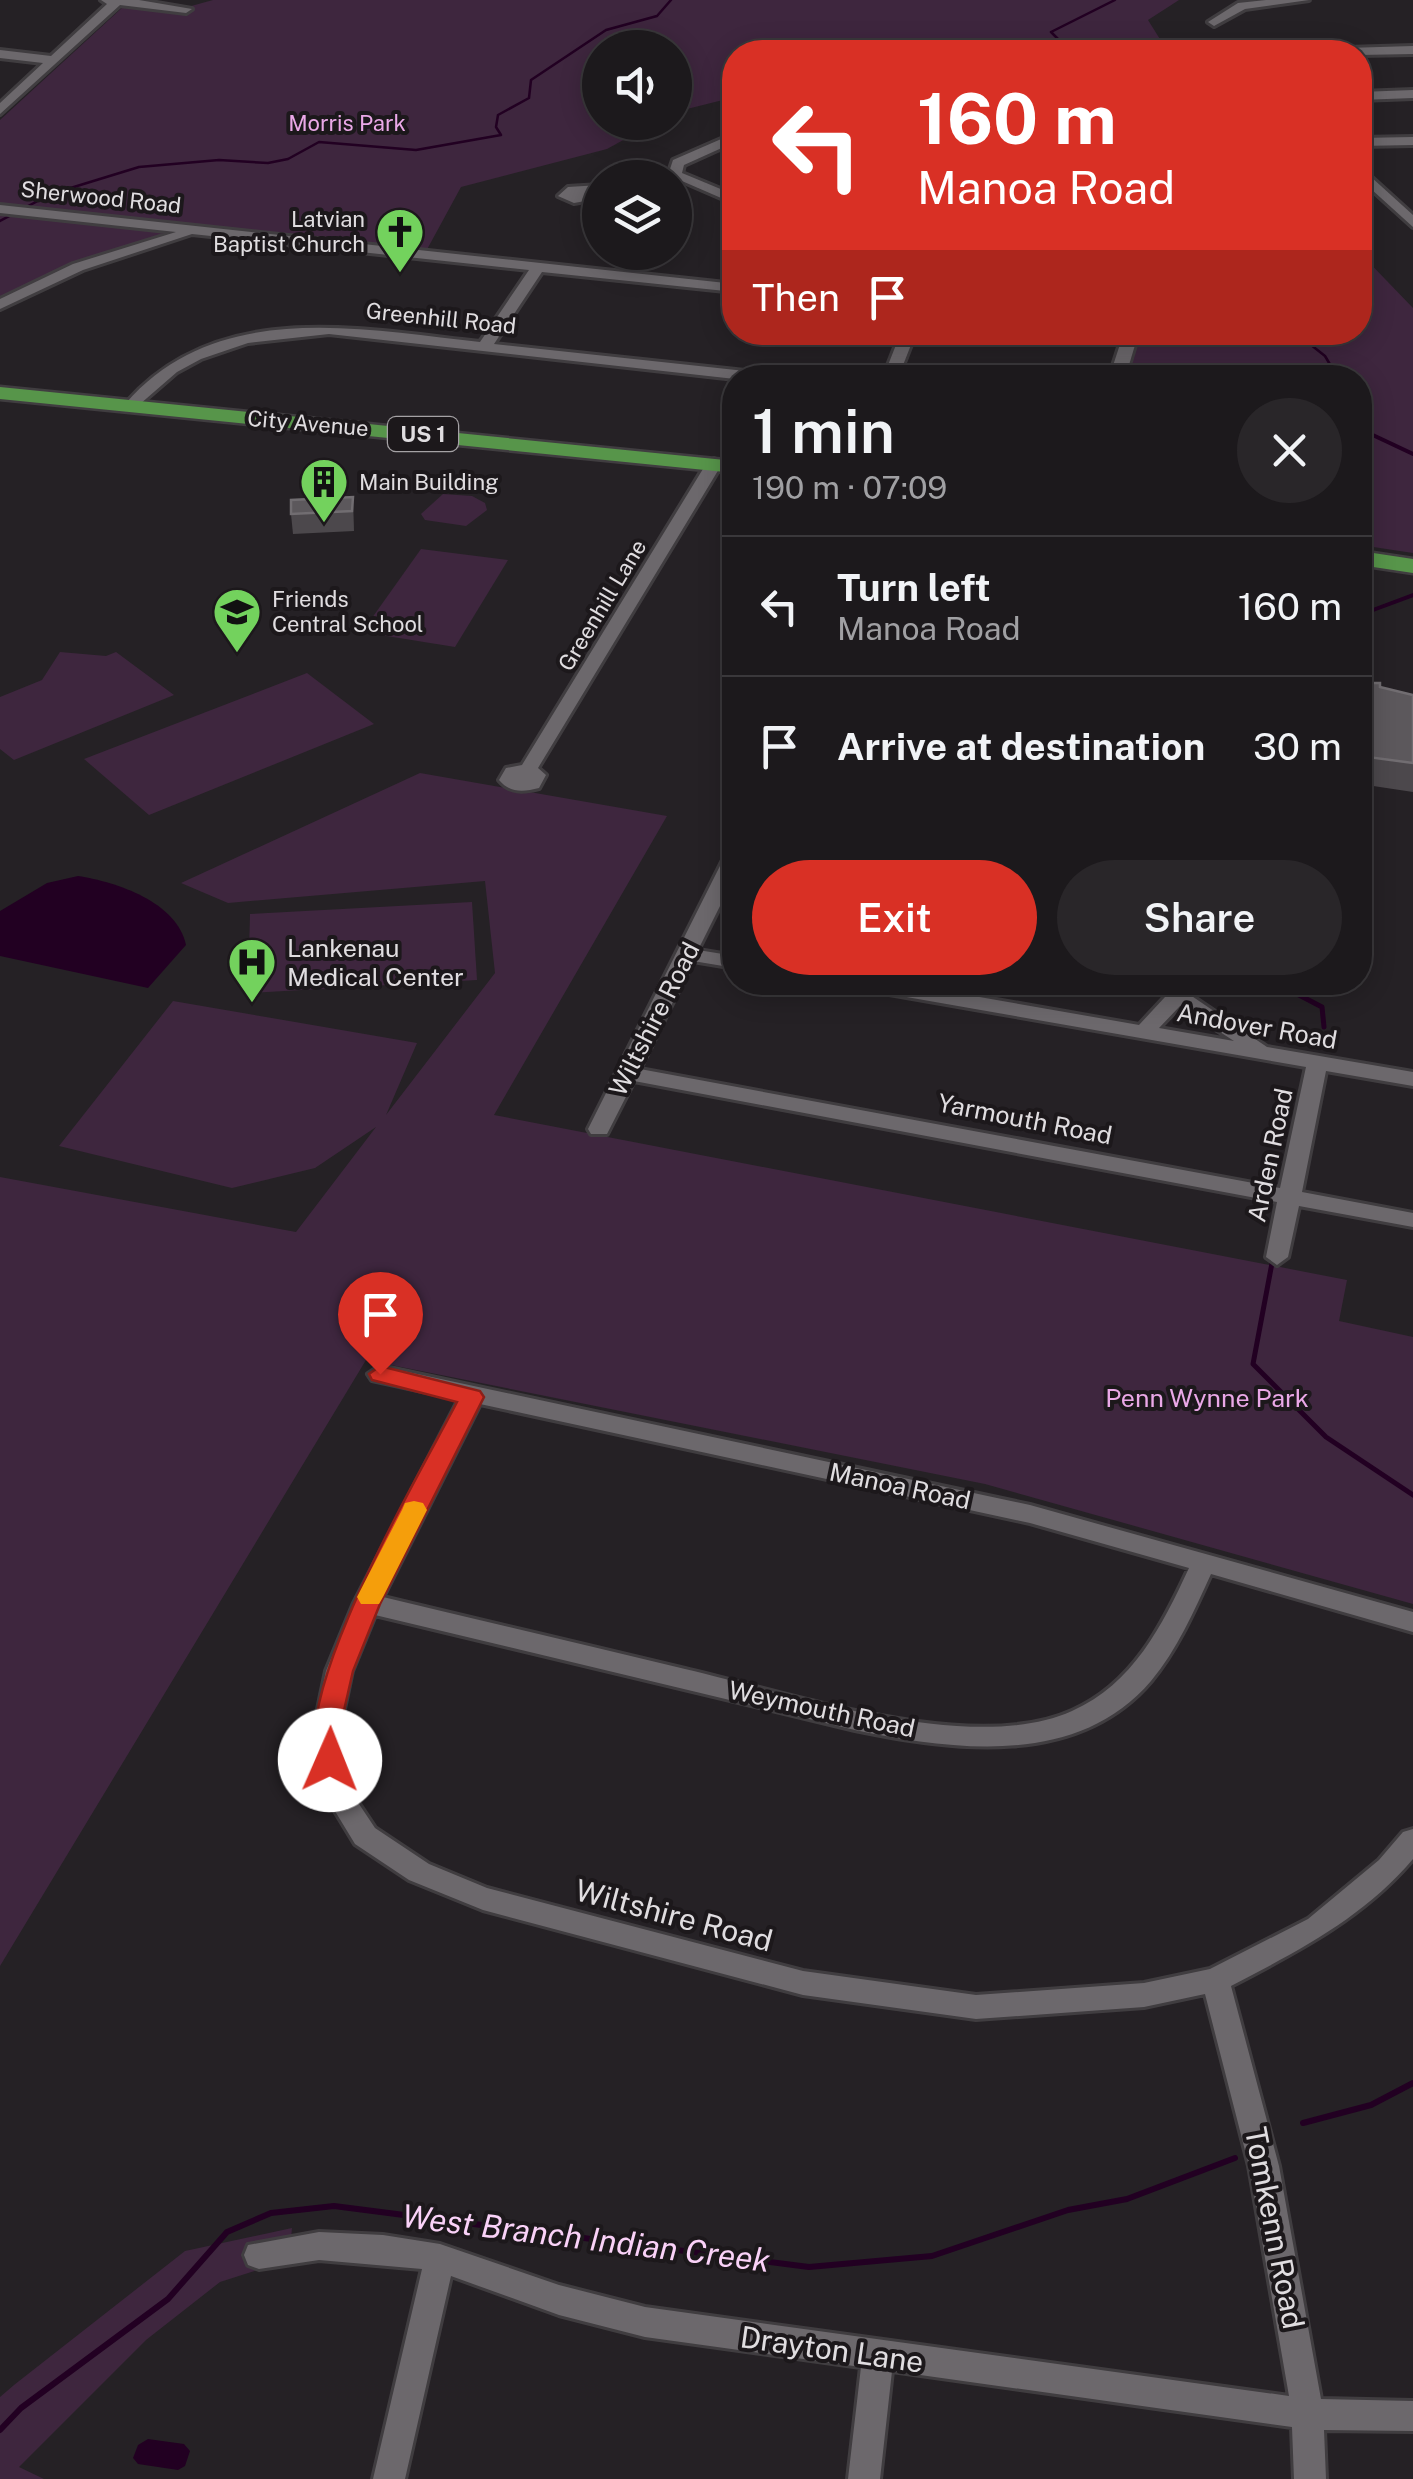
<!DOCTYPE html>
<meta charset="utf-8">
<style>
body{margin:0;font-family:"Public Sans",sans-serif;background:#292629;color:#f1f3f6;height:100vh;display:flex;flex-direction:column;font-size:38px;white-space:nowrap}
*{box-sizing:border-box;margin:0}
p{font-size:32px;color:#a0a0a3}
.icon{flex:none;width:55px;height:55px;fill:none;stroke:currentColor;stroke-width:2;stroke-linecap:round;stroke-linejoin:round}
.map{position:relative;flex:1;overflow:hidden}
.sheet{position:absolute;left:722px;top:365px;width:650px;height:630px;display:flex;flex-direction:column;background:#1c191c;border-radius:40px;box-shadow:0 5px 25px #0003,0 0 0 2px #3a383b}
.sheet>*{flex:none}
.banner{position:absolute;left:722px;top:40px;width:650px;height:305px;border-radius:40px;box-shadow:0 5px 25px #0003,0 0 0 2px #3a383b;background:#d93025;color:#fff;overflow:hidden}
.fabs{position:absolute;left:582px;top:30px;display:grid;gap:20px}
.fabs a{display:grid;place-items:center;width:110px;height:110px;border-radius:50%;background:#1c191c;box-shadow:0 5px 25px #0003,0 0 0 2px #3a383b;font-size:50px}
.pin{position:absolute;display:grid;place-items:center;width:85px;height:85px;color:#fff;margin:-102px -42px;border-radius:50% 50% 50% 0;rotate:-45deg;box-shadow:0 0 10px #0007}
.pin .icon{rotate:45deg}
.me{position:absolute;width:110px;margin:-55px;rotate:1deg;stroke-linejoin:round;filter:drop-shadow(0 0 8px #0008)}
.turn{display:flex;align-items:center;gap:35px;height:210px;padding:0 30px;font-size:45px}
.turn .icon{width:130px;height:130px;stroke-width:2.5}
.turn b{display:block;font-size:70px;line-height:85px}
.then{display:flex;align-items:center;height:95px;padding:0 30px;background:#0003;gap:20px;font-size:38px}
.round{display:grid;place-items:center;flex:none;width:105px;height:105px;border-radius:52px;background:#292629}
.summary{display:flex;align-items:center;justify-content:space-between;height:170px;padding:0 30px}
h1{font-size:60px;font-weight:600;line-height:75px}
.cta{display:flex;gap:20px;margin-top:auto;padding:20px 30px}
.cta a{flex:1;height:115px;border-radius:60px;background:#d93025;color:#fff;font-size:40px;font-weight:600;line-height:115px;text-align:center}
.cta a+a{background:#292629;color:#f1f3f6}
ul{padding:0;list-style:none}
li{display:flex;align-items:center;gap:30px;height:140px;padding:0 30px;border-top:2px solid #3a383b}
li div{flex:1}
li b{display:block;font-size:38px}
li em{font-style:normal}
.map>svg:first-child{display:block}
.green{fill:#3e263e}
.water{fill:#202}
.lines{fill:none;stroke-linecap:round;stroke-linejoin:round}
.stream-far3{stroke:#202;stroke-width:2.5}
.stream-far2{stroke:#202;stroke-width:4}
.stream-far1{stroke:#202;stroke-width:5}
.stream{stroke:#202;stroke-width:6}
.minor-casing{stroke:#403d40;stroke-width:6}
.trunk-casing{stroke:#403d40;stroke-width:5}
.minor{fill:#6c686c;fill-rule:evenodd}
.trunk{fill:#57954a;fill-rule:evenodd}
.wall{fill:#4c484c}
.building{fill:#5c585c;stroke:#716d71;stroke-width:2.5}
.route{fill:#d93025;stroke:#8d1f18;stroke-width:2.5}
.slow{fill:#f59e0b}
.labels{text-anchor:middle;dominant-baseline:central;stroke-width:8;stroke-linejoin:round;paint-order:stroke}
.far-park-label{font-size:22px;fill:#eaa8e7;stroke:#1c181b}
.far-street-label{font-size:22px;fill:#e0dde0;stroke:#1c181b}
.far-poi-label{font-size:22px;fill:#e0dde0;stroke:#1c181b;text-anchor:start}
.shield{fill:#1c181b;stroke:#a5a2a5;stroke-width:2.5}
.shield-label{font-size:22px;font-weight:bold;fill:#e0dde0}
.poi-label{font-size:25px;fill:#e0dde0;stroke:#1c181b;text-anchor:start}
.street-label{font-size:25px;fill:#e0dde0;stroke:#1c181b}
.park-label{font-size:25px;fill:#eaa8e7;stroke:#1c181b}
.near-street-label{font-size:30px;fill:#e0dde0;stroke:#1c181b}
.near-water-label{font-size:32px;font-style:italic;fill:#fad2f8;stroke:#1c181b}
</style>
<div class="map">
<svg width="1413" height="2479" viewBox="0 0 1413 2479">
<rect width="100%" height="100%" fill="#252125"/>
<g class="green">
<path d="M213 0H1179L1148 20 1168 52H735V97L675 112V48H600V122L654 123 607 149 461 187 424 255 199 229 127 250 0 303V120L124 6 173 11Z"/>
<path d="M1360 253 1413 308V553L1360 545V378H1127L1139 333 1360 332Z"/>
<path d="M443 494 472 496 485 503 487 510 466 526 425 520 421 514Z"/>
<path d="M421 549 508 560 455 647 362 632Z"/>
<path d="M60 652 106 656 116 652 174 695 14 760 0 749V697L42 680Z"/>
<path d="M307 673 374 724 149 815 84 759Z"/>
<path d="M420 773 667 816 494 1115 1347 1280 1339 1321 1413 1337V1604L985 1484 366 1360 0 1966V1177L296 1232 376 1127 315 1168 232 1188 59 1146 173 1001 417 1043 386 1115 495 973 485 881 228 903 181 883Z"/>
<path d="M472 902 477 980 248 993 250 914Z"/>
<path d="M292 2228 289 2260 220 2282 146 2340 19 2467 44 2479H0V2397L14 2385 185 2251Z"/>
</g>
<g class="water">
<path d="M78 876C117 882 177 902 186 945L148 988 0 956V911L47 883Z"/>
<path d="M148 2439 184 2444 190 2451 185 2466 178 2470 138 2464 133 2458 138 2445Z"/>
</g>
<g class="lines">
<g class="stream-far3">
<path d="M1091 52 1081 45 1065 46 1051 32 1115 0"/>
<path d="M0 221 51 194 139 167 219 160 268 163 288 159 319 142 416 150 501 135 496 127 498 115 529 98 531 80 606 30 657 16 671 0"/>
<path d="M1301 332V337L1325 356 1338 378"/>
</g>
<g class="stream-far2">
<path d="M1360 429 1413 454"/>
<path d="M1360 632 1373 610 1413 595"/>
</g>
<g class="stream-far1">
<path d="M1274 982 1322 1007 1324 1027"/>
<path d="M1272 1263 1253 1364 1326 1437 1413 1495"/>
</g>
<g class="stream">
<path d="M1303 2123 1371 2105 1413 2083"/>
<path d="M0 2430 21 2408 168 2299 227 2232 271 2213 334 2206 809 2267 932 2256 1068 2210 1127 2199 1235 2158"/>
</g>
<g class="minor-casing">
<g id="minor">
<path d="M101 0H139L192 9 186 13 120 5 0 114V103L43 63 0 58V50L51 56 107 4Z"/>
<path d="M1266 0H1309L1245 9 1214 26 1208 22 1238 3Z"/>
<path d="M1413 46V54L1360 55V52H1341L1347 48Z"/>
<path d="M1413 90V98L1360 100V92Z"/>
<path d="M735 133V142L684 165 682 173 735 195V204L675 178H654L669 172 673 160Z"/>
<path d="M1413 137V145L1360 146V138Z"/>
<path d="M1360 167 1413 215V227L1360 179Z"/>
<path d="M600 185V193H593L591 200 574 203 558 196 568 187Z"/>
<path d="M0 205 735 284V292L542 272 494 344 765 373 772 378 735 379 329 334 248 343 201 359 177 372 132 411 124 406 126 403C217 299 359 329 480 342L529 270 192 234 83 270 0 309V299L73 264 176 232 0 213Z"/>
<path d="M901 332H916L898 378H883Z"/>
<path d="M1124 332H1139L1125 378H1109Z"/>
<path d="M714 459 722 464 538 768 546 775 539 788C523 792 510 793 499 780L506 768 522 765 706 464Z"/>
<path d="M735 850V876L698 950 735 956V968L693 961 640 1069 1280 1188 1306 1067 855 988 845 982H894L1139 1025 1165 997 1146 982H1171L1267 1047 1413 1072V1086L1326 1071 1302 1192 1413 1213V1227L1299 1206 1288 1257 1277 1265 1266 1257 1277 1202 634 1081 607 1134H591L588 1129 725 856ZM1180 1006 1234 1041 1159 1028Z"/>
<path d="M380 1366 1030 1505 1413 1612V1632L1211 1574C1194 1611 1177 1650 1151 1681 1077 1768 953 1750 855 1730L375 1615 352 1671 340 1728 351 1792 375 1828 429 1864 487 1888 803 1971 976 1995 1144 1983 1210 1969 1308 1919 1379 1860 1403 1832 1413 1829V1859C1363 1918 1298 1951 1231 1986L1279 2166 1321 2399 1413 2401V2431L1324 2430 1326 2479H1294L1292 2427 892 2371 880 2479H848L861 2367 645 2337 559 2315 451 2276 405 2479H373L422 2269 319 2260 259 2269 248 2265 244 2255 248 2245 319 2232 383 2235 440 2244 559 2285 645 2307 1289 2396 1249 2166 1205 1994 1144 2007 976 2019 803 1995 483 1910 409 1880 355 1844 324 1793 314 1728 326 1671 354 1603 459 1399 372 1380 368 1374ZM480 1404 1030 1523 1189 1568C1162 1626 1133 1684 1072 1711 973 1756 788 1693 685 1669 584 1645 484 1621 383 1597Z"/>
</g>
</g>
<g class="trunk-casing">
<g id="trunk">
<path d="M0 387 735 461V473L0 399Z"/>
<path d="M1360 551 1413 559V573L1360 565Z"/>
</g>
</g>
<use href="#minor" class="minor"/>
<use href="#trunk" class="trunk"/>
</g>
<g class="wall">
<path d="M353 497 354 531 293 534 291 514Z"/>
<path d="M1360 683 1413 695V792L1360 784Z"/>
</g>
<g class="building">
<path d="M353 497 352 511 291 514V500Z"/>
<path d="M1360 683H1380V687L1413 695V763L1360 756Z"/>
</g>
<path class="route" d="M380 1366 480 1391 484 1397 380 1604 353 1671 340 1728 343 1760 339 1768 330 1771 320 1768C285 1701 422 1470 457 1402L372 1380 369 1374Z"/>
<path class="slow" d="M414 1501 423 1503 427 1510 383 1597 379 1604H361L357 1597 402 1510 405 1503Z"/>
<defs>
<g id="church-pin" transform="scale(2.5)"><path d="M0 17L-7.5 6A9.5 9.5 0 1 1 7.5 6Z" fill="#73d25d" stroke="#1c181b"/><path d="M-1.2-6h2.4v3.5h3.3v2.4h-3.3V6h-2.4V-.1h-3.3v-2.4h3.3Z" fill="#111"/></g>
<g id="building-pin" transform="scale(2.5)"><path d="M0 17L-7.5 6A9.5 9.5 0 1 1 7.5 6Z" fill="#73d25d" stroke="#1c181b"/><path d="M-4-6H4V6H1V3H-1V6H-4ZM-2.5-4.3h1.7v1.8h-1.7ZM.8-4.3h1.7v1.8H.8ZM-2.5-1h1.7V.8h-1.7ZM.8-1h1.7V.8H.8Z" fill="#111"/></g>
<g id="school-pin" transform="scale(2.5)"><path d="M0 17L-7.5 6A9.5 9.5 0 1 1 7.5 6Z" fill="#73d25d" stroke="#1c181b"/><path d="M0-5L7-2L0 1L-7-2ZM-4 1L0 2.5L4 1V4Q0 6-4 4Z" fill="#111"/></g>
<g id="hospital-pin" transform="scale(2.5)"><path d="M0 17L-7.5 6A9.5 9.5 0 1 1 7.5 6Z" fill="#73d25d" stroke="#1c181b"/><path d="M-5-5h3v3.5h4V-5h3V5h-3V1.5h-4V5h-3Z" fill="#111"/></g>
</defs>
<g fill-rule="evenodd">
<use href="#church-pin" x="400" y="232"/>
<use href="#building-pin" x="324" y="482"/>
<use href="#school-pin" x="237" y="612"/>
<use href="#hospital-pin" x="252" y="962"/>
</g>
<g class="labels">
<g class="far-park-label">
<text x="347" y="123">Morris Park</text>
</g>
<g class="far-street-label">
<text transform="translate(101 197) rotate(6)">Sherwood Road</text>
<text transform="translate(441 318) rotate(6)">Greenhill Road</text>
<text transform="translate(308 423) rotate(5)">City Avenue</text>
<text transform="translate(602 605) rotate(-59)">Greenhill Lane</text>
</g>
<g class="far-poi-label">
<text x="365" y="219" text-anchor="end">Latvian<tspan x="365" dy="25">Baptist Church</tspan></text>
<text x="359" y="482">Main Building</text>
<text x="272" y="599">Friends<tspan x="272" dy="25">Central School</tspan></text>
</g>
<rect class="shield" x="388" y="417" width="70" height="34" rx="8"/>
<g class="shield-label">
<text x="423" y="434">US 1</text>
</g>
<g class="poi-label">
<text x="287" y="948">Lankenau<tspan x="287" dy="29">Medical Center</tspan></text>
</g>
<g class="street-label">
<text transform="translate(654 1019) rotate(-63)">Wiltshire Road</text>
<text transform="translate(1257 1026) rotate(10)">Andover Road</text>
<text transform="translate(1025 1119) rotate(11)">Yarmouth Road</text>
<text transform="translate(1270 1155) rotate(-78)">Arden Road</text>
<text transform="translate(900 1486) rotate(12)">Manoa Road</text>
<text transform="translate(822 1709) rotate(12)">Weymouth Road</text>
</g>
<g class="park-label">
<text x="1207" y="1398">Penn Wynne Park</text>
</g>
<g class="near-street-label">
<text transform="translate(674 1915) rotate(15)">Wiltshire Road</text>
<text transform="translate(1275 2228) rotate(79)">Tomkenn Road</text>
<text transform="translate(832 2349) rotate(8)">Drayton Lane</text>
</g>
<g class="near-water-label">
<text transform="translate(586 2238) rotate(7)">West Branch Indian Creek</text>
</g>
</g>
</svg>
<div class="fabs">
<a><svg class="icon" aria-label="sound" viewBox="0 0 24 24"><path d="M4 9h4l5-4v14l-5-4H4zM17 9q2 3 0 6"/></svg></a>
<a><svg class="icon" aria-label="layers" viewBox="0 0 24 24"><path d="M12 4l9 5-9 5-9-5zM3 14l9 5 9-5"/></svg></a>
</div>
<div class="pin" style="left:380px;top:1374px;background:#d93025"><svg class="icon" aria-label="arrive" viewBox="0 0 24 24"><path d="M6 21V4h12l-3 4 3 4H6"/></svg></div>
<svg class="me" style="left:330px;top:1760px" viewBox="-20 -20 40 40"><circle r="19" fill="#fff"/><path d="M0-13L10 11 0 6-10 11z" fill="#d93025"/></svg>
<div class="banner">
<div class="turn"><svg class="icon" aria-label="left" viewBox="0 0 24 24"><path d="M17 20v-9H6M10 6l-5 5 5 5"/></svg><div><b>160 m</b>Manoa Road</div></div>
<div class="then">Then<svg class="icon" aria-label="arrive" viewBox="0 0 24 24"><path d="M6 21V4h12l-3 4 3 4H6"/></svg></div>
</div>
<section class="sheet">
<div class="summary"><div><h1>1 min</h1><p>190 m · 07:09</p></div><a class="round"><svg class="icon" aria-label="close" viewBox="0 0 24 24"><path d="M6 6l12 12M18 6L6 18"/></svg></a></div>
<ul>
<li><svg class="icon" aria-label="left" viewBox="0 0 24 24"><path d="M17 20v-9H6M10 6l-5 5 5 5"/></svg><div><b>Turn left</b><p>Manoa Road</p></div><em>160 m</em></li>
<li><svg class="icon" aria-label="arrive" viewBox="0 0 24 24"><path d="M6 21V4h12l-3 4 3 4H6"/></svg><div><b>Arrive at destination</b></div><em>30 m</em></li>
</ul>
<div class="cta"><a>Exit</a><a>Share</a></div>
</section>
</div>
